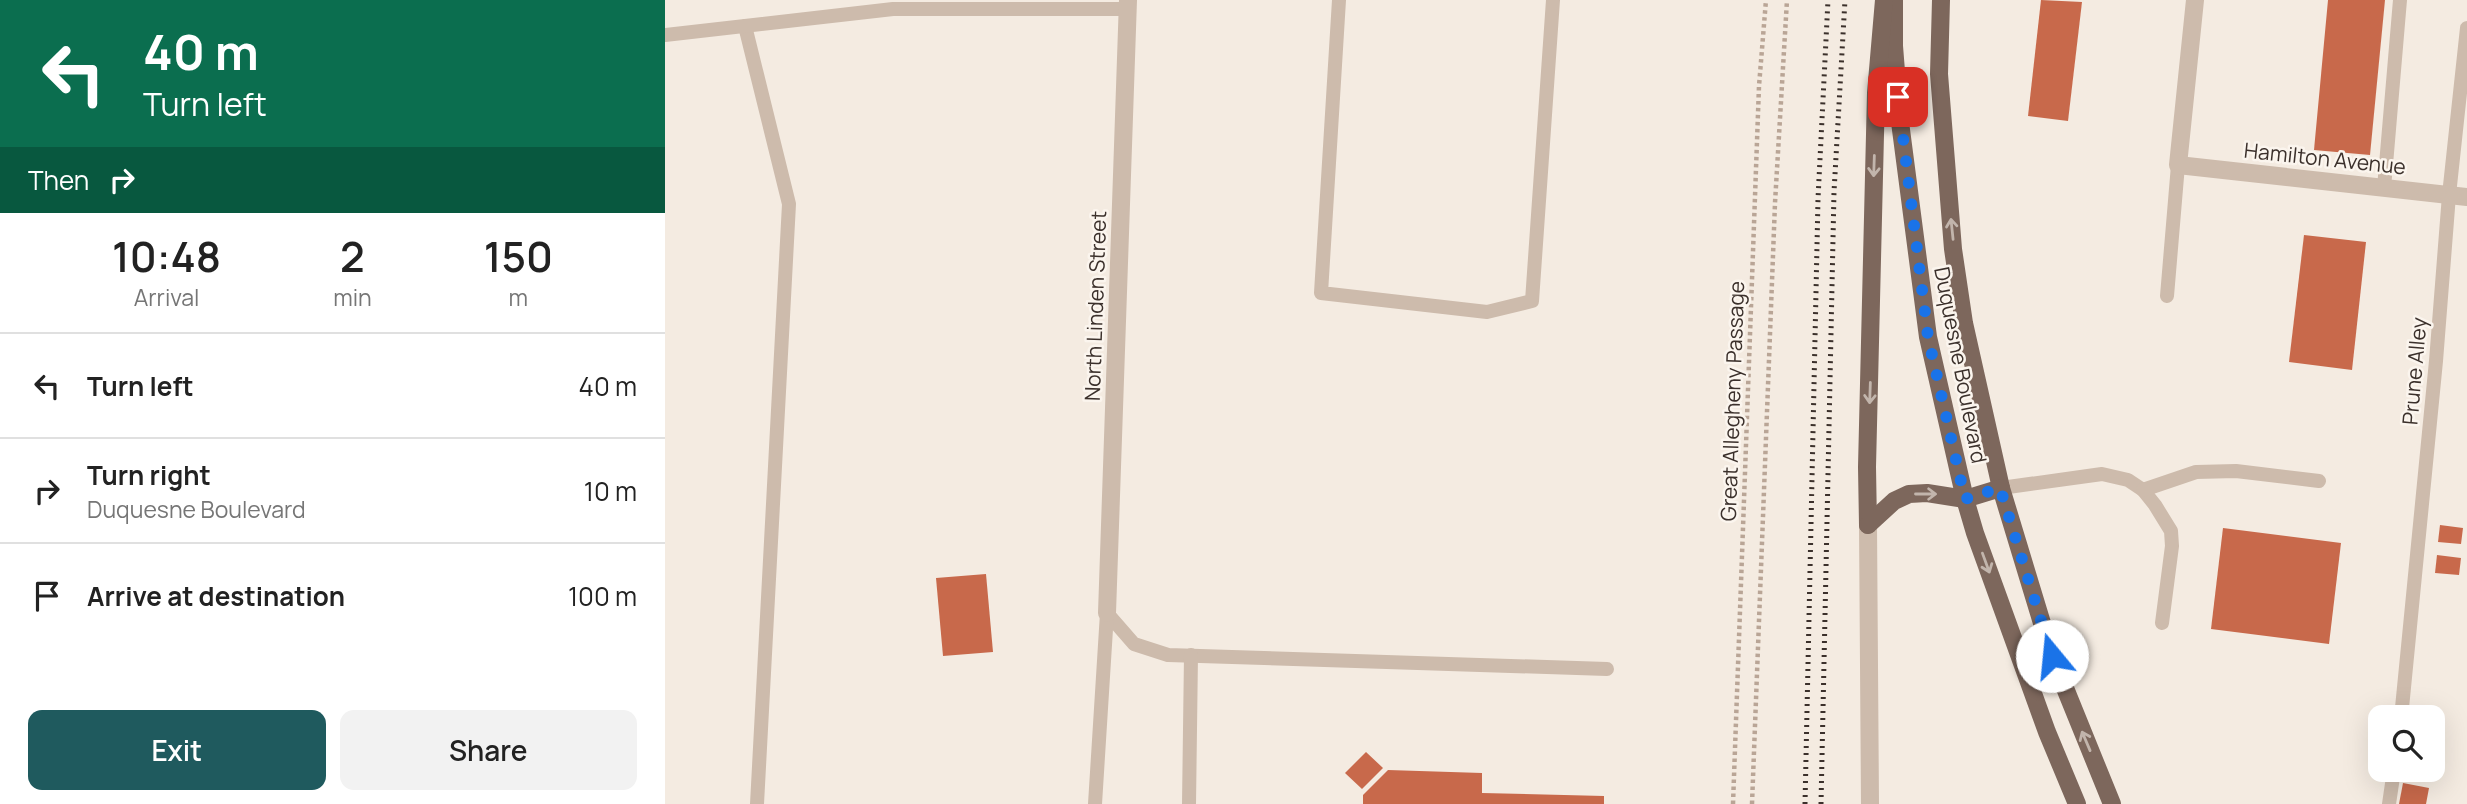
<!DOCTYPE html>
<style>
body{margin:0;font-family:Manrope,sans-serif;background:#f2f2f2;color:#222;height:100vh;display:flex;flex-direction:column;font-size:26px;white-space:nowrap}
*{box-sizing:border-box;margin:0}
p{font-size:23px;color:#767676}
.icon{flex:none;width:38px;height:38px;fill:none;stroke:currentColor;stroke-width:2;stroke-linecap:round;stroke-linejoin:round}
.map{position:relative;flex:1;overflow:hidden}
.drawer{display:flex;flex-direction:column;background:#fff;width:665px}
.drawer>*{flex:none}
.banner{background:#0b6e4f;color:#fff;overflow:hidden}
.controls{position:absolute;left:1703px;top:705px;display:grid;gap:14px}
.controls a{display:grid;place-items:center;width:77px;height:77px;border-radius:14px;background:#fff;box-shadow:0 7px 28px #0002;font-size:35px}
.pin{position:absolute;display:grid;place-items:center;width:60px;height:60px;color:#fff;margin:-30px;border-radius:14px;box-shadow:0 4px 10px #0006}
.me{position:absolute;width:77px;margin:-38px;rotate:343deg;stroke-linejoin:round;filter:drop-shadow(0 0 5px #0008)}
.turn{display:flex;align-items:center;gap:24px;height:147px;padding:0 28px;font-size:32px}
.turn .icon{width:91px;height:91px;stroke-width:2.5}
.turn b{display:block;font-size:49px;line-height:60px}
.then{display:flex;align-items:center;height:66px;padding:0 28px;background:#0003;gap:14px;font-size:26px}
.eta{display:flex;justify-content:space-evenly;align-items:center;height:119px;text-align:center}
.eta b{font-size:42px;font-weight:600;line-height:49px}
.primary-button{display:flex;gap:14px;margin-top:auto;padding:14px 28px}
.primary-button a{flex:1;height:80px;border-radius:14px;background:#1f5a5e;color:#fff;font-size:28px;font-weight:600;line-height:80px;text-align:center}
.primary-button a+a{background:#f2f2f2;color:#222}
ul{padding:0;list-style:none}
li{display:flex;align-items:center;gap:21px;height:105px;padding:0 28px;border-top:2px solid #e0e0e0}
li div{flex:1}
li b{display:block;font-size:26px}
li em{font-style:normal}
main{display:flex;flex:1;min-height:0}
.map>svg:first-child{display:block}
.building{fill:#c8694b}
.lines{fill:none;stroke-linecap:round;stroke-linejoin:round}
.path{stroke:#b9a596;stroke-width:4.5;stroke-dasharray:3.5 3.5;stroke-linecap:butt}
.service{stroke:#cdbbac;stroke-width:14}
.minor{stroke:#cdbbac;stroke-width:18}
.primary{stroke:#7d675c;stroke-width:18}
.rail{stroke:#3b302b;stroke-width:5;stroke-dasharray:2 5;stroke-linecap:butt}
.oneway{stroke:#c2b5ac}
.route{stroke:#1a73e8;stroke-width:12;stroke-dasharray:0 21.6}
.labels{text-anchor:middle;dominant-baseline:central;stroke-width:5;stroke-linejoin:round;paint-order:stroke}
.street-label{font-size:21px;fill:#3b302b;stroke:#fbf5ee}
</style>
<main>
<section class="drawer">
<div class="banner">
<div class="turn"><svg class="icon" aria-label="left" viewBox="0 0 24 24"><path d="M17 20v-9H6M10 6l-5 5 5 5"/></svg><div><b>40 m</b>Turn left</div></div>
<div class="then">Then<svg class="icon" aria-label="right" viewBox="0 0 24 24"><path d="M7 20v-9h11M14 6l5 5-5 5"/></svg></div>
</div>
<div class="eta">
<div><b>10:48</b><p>Arrival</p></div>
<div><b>2</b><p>min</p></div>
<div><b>150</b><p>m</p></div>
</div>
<ul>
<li><svg class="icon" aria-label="left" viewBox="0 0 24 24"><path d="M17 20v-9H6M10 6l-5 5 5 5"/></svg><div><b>Turn left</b></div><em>40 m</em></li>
<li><svg class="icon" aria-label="right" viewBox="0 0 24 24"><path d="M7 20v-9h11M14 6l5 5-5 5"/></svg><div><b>Turn right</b><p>Duquesne Boulevard</p></div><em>10 m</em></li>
<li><svg class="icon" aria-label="arrive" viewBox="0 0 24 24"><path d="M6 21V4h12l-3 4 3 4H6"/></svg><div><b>Arrive at destination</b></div><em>100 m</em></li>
</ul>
<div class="primary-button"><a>Exit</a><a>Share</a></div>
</section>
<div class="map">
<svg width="1802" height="804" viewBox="0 0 1802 804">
<rect width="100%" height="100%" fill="#f4ebe1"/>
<g class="building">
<path d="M1376 0 1417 2 1403 121 1363 116Z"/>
<path d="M1663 0H1720L1705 155 1649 150Z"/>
<path d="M1639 235 1701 242 1687 370 1624 362Z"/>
<path d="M1775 525 1798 528 1796 544 1773 542Z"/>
<path d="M1558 528 1676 543 1664 644 1546 629Z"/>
<path d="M1772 555 1796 558 1794 575 1770 573Z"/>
<path d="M321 574 328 652 278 656 271 578Z"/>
<path d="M701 752 718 768 697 789 680 773Z"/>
<path d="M723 770 817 773V793L939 796V804H698V795Z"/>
<path d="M1738 783 1764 788 1761 804H1734Z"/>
</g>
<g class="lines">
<g class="path">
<path d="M1068 804 1094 86 1101 0"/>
<path d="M1087 804 1110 203 1122 0"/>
</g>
<g class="service">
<path d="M674 0 656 293 822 312 867 301 888 0"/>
<path d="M80 26 124 204 92 804"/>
<path d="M0 35 228 9H462"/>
<path d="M1719 188 1735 0"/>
<path d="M1502 296 1513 165"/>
<path d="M1336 488 1437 474 1463 480 1478 490 1490 505 1506 531 1507 546 1497 623"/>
<path d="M1478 490 1531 472 1571 471 1654 481"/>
<path d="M442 613 469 644 503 655 942 669"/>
<path d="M1736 718 1771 361 1784 195 1802 28"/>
<path d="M430 804 442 613"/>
<path d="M524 804 526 655"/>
<path d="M1724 804 1729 770"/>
</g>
<g class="minor">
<path d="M1530 0 1513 165 1802 197"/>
<path d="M1203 525 1205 804"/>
<path d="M442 613 463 0"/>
</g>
<g class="primary">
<path d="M1229 0V46L1235 122 1263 337 1300 499 1310 533 1382 732 1412 804"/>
<path d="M1276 0 1274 74 1288 249 1299 323 1336 488 1387 656 1447 804"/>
<path d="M1203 525 1202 467 1211 93 1219 0"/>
<path d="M1203 525 1229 501 1244 494 1262 493 1300 499 1336 488"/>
</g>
<g class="rail">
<path d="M1140 804 1153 199 1163 0"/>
<path d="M1156 804 1169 192 1180 0"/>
</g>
</g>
<defs><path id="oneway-shaft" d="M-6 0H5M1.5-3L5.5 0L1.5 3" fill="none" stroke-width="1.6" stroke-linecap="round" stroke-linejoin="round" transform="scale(1.75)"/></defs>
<g class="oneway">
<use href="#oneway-shaft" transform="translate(1209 166) rotate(92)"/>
<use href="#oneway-shaft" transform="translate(1287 229) rotate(-96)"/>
<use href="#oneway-shaft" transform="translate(1205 393) rotate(92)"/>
<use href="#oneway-shaft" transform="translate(1261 494)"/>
<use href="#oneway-shaft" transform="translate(1321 563) rotate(70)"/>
<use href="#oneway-shaft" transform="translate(1421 741) rotate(-113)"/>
</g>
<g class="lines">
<path class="route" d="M1233 97 1263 337 1300 499 1335 488 1387 656"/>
</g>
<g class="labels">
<g class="street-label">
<text transform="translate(1660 158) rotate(6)">Hamilton Avenue</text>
<text transform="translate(430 306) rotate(-88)">North Linden Street</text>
<text transform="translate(1296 365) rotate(79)">Duquesne Boulevard</text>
<text transform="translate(1749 371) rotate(-85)">Prune Alley</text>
<text transform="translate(1067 401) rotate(-88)">Great Allegheny Passage</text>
</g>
</g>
</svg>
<div class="controls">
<a><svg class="icon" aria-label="search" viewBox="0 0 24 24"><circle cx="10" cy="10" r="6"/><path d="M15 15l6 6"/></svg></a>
</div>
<div class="pin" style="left:1233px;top:97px;background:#d93025"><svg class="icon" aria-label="arrive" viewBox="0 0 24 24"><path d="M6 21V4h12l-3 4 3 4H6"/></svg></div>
<svg class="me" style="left:1387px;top:656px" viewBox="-20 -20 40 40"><circle r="19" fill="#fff"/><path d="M0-13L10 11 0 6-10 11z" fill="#1a73e8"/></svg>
</div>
</main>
